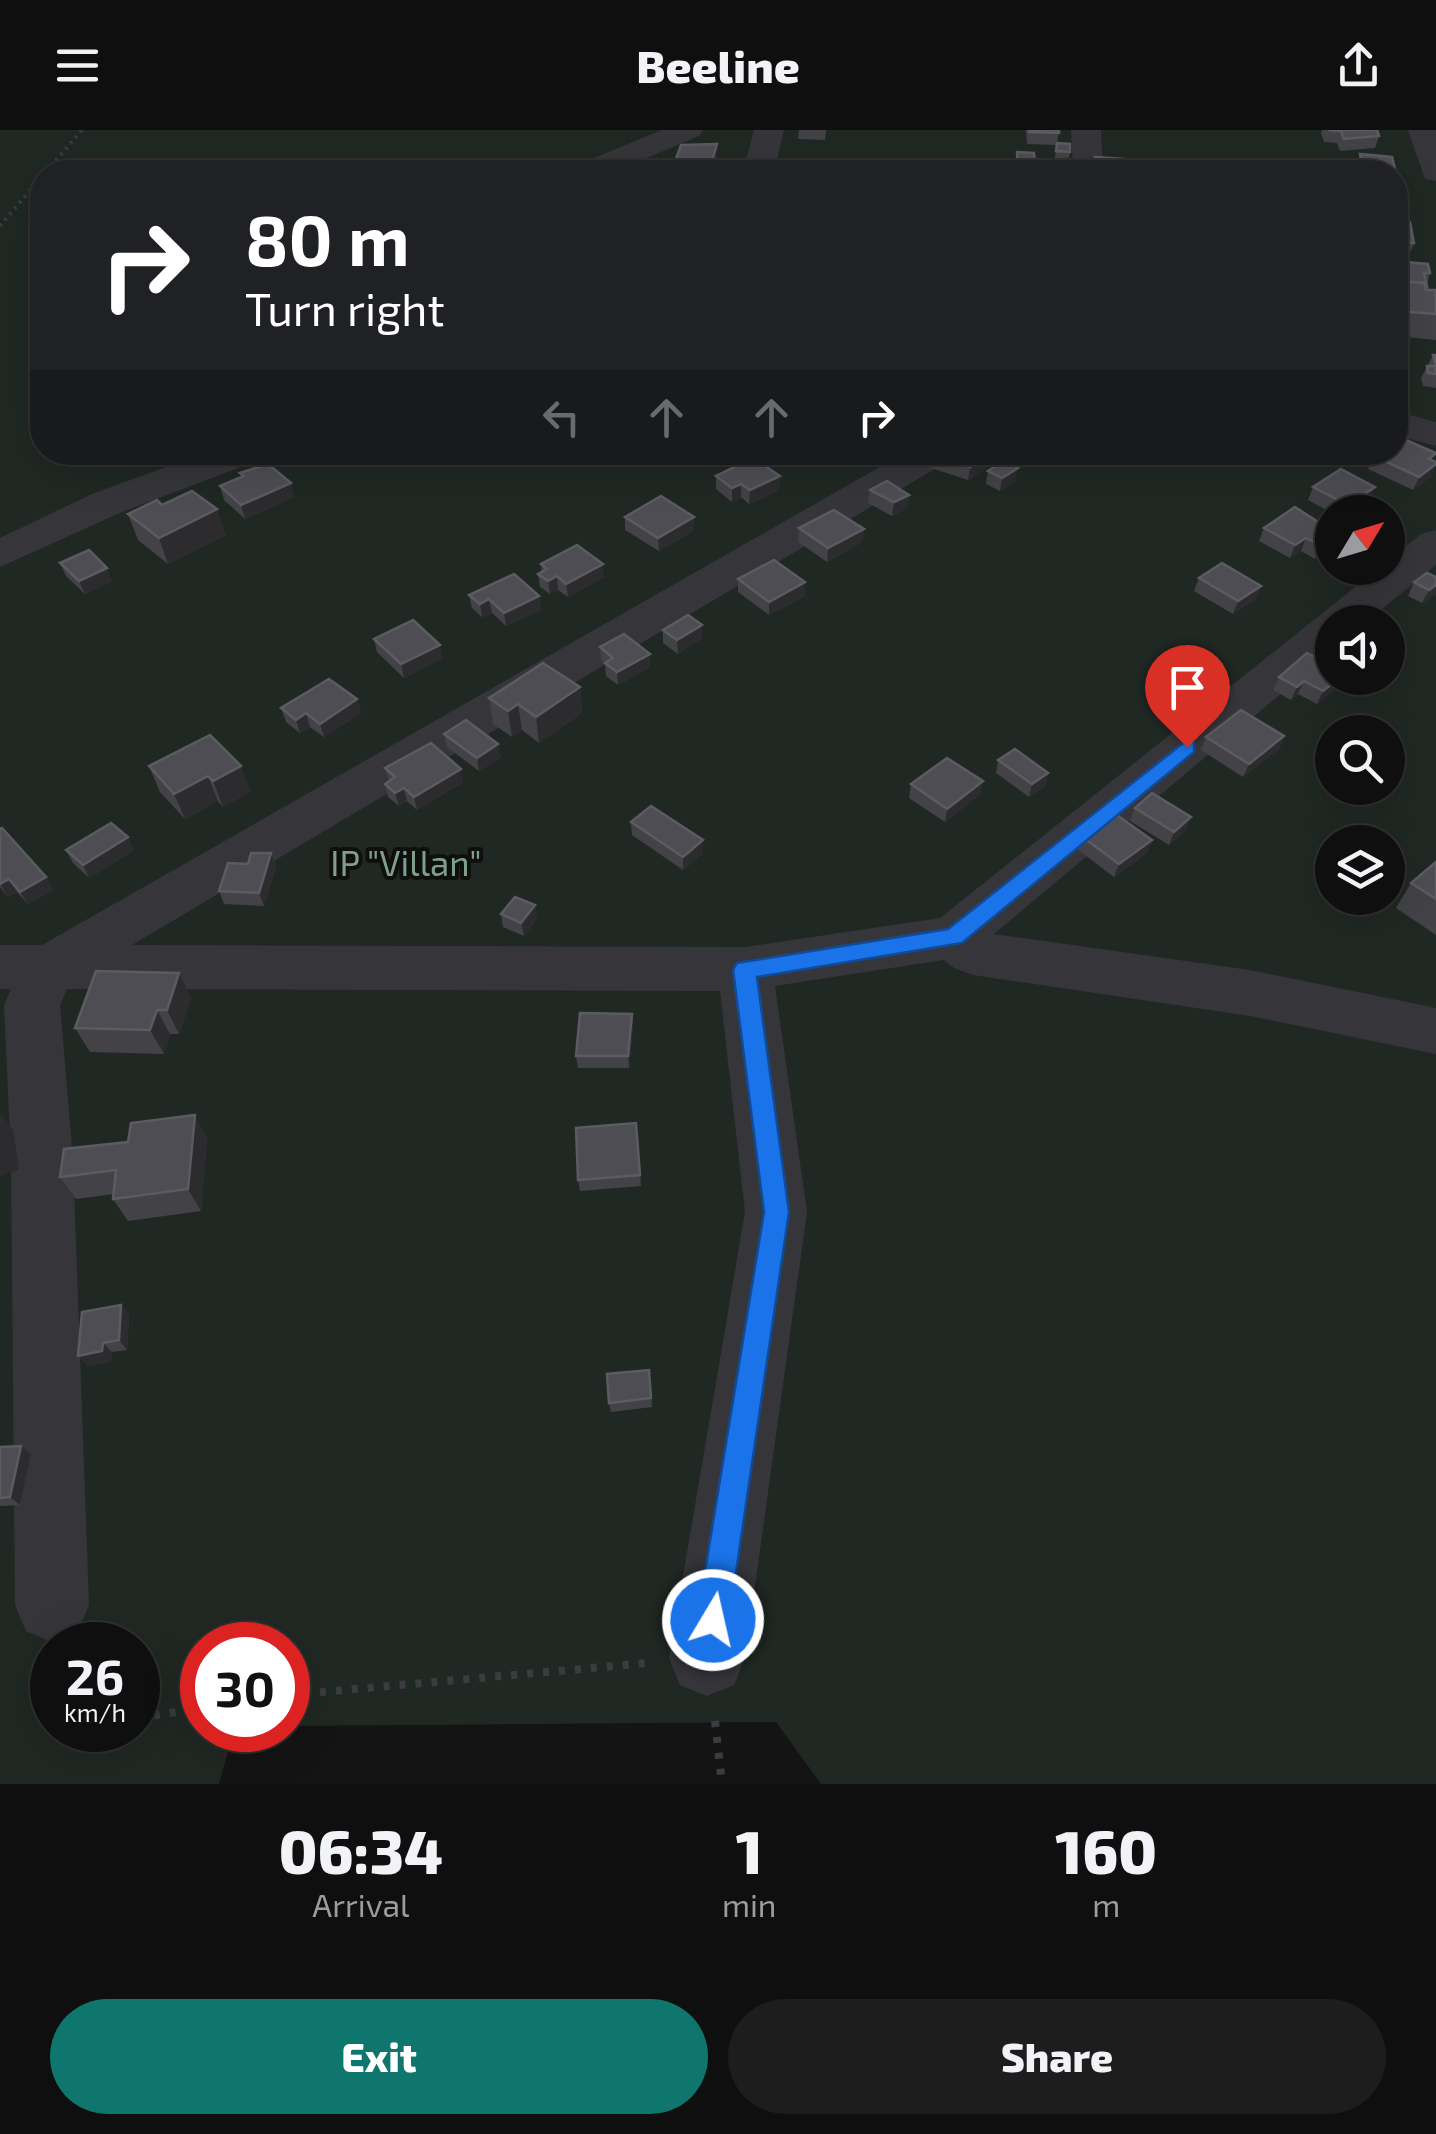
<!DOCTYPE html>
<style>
body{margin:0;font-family:"Exo 2",sans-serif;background:#1d1d1e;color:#f1f3f6;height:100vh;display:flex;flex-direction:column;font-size:38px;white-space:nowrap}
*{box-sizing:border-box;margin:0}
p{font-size:32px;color:#9b9c9f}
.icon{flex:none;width:55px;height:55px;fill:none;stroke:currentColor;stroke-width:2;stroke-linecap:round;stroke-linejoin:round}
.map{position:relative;height:1654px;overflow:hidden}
.drawer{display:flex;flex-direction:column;background:#0f0f10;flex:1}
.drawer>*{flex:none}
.guide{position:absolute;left:30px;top:30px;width:1378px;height:305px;border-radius:40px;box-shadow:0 10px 40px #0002,0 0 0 2px #2f2f30;background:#202124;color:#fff;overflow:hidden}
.needle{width:65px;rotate:52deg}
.buttons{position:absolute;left:1315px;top:365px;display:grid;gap:20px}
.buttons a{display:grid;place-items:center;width:90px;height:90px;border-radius:50%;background:#0f0f10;box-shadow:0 10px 40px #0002,0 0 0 2px #2f2f30;font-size:50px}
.speed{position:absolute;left:30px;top:1492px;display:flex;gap:20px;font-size:50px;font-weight:700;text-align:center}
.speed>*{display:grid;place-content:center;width:130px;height:130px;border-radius:50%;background:#0f0f10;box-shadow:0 10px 40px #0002,0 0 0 2px #2f2f30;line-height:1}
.speed small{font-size:25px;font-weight:400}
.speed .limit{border:15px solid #d22;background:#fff;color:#111}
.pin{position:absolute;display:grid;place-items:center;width:85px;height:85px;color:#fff;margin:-102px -42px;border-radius:50% 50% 50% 0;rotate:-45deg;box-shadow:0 0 10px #0007}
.pin .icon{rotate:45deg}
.me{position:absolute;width:110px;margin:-55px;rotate:9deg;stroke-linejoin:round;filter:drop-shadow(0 0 8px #0008)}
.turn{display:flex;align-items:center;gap:35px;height:210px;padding:0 50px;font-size:45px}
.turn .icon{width:130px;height:130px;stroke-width:2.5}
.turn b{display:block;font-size:70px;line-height:85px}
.lanes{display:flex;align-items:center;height:95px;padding:0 50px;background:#0003;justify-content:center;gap:50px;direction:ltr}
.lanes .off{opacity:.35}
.eta{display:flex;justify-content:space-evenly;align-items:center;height:170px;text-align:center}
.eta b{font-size:60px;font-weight:800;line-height:70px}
.action{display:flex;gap:20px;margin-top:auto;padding:20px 50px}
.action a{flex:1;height:115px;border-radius:60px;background:#0f766e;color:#fff;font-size:40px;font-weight:800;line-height:115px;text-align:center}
.action a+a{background:#1d1d1e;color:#f1f3f6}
header{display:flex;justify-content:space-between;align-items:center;height:130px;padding:0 50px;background:#0f0f10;font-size:45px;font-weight:800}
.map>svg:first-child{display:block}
.green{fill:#202823;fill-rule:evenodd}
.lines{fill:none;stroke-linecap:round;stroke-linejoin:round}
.path-far1{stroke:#3b3b41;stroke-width:4;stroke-dasharray:2.5 5;stroke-linecap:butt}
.path{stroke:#3b3b41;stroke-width:8;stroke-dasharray:6 10;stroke-linecap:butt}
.minor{fill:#36353a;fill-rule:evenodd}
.wall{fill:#434347}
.shaded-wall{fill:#2c2b2e}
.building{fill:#4e4d53;stroke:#5c5b62;stroke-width:2.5}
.route{fill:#1a73e8;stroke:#114b97;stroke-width:2.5}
.labels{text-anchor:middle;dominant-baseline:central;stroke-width:8;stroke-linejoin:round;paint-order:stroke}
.park-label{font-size:35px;fill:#7ea089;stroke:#0f0f10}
</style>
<header><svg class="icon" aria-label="menu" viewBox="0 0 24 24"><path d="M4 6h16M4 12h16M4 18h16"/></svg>Beeline<svg class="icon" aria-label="share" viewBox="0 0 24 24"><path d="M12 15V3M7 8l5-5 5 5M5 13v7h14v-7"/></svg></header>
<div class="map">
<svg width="1436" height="1654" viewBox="0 0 1436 1654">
<rect width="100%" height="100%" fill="#141415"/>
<path class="green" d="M0 0H1436V1654H821L776 1592 288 1596V1515H202V1600H234L219 1654H0ZM42 42H1395V322H42ZM1332 382H1388V438H1332ZM1332 492H1388V548H1332ZM1332 602H1388V658H1332ZM1332 712H1388V768H1332ZM52 1515H138V1600H52Z"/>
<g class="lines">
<g class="path-far1">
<path d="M46 42 82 0"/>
<path d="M0 96 42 46"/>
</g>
<g class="path">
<path d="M288 1565 648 1533"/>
<path d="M138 1588 202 1578"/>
<path d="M715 1591 722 1654"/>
</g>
<g class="minor">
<path d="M662 0H703L699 6 613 42H572L577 35Z"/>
<path d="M754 0H784L774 42H743Z"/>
<path d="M1071 0H1101L1103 42H1073Z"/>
<path d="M1408 0H1436V51L1425 49Z"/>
<path d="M1395 281 1436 292V316L1395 305Z"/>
<path d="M207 322H264L259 330 122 382 0 437V408L92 364Z"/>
<path d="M906 322H955L950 330 132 815 745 817 940 788 1379 438H1388V431L1421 404 1436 400V435L1366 492H1332V521L994 804 1250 840 1436 878V924L1250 886 973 845 954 838 944 830 775 856 807 1082 745 1528 734 1555 707 1566 680 1555 669 1528 745 1082 720 861 67 859 60 875 73 1030 89 1475 78 1501 52 1512 26 1501 15 1475 11 1030 4 875 11 859H0V815H42Z"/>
</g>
</g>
<g class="wall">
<path d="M799 0H826L825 10 798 9Z"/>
<path d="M1026 0H1059L1057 13 1070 22 1068 34 1054 33 1057 15 1027 14Z"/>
<path d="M1322 0H1377L1379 6 1375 18 1340 21 1337 13 1324 12 1321 3Z"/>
<path d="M1017 22 1035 33 1066 40V42H1016Z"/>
<path d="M1360 24 1395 39 1394 42H1357L1356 36Z"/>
<path d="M717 26 713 42H674H682L676 41V29Z"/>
<path d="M1095 27 1125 37 1124 42H1093Z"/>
<path d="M1395 57 1406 68 1399 88H1395Z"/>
<path d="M1395 92 1414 113 1409 125 1395 124Z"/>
<path d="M1395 131 1430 143 1426 158V160H1436V210L1395 206Z"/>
<path d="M1433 225H1436V258L1423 256 1421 248Z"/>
<path d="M802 322H843L822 334Z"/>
<path d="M932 324 989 336 968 350 931 338Z"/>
<path d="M1374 326 1433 331 1432 346 1413 360 1368 339Z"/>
<path d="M988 341 1015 352 1000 361 986 354Z"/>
<path d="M240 343 291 353 294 367 245 389 224 370 220 356 241 347Z"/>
<path d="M716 346H780L779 360 749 374 741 367 732 372 716 359Z"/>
<path d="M1313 357 1370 370 1351 382 1332 383 1308 370Z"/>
<path d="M870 360 909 365 907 378 892 386 868 373Z"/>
<path d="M162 375 226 405 168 434 138 410 128 384Z"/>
<path d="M625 387 694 400 659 421 625 400Z"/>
<path d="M799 398 864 399 862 412 827 432 798 412Z"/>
<path d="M1264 398 1332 401V416L1315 429 1301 421 1290 428 1259 411Z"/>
<path d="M60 433 112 451 85 464 66 446Z"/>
<path d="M541 434 604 447 568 467 558 460 550 464 540 457 538 444 542 442Z"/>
<path d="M1436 447V464L1422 473 1408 466 1414 452Z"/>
<path d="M1199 448 1256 469 1233 484 1194 461Z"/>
<path d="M738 449 805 466 769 485 738 462Z"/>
<path d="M469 465 539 466 541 480 506 496 492 483 482 487 472 478Z"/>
<path d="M663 500 702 508 678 524 663 513Z"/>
<path d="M374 509 443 528 404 548 377 522Z"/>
<path d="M600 517 650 524V537L618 555 606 546 605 534 601 530Z"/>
<path d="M1279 547 1338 556 1317 574 1298 564 1291 570 1273 560Z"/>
<path d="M580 557 582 583 539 613 522 600 512 607 493 594 489 568Z"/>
<path d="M357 569 361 583 324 607 310 597 300 603 286 592 281 578Z"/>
<path d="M444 604 501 627 479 641 447 617Z"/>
<path d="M210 605 251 661 223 677 218 671 185 689 160 662 149 636Z"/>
<path d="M1284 606 1279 619 1243 647 1201 620 1206 607Z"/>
<path d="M998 630 1048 643 1045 656 1029 667 996 643Z"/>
<path d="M385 638 463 652 417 680 407 671 399 676 388 667 385 654 389 651Z"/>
<path d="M983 651 980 664 945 692 909 668 911 654Z"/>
<path d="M1135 678 1186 700 1169 715 1130 691Z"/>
<path d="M631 692 703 723 683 740 632 705Z"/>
<path d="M0 699 46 747 53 760 28 774 17 762 8 767 0 757Z"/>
<path d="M1081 706 1152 710 1147 723 1114 747 1077 719Z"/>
<path d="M66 720H134L89 748 73 733Z"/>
<path d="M271 723 276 736 264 776 224 774 219 761Z"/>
<path d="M1436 732V805L1396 778 1411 753Z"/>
<path d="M501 784 537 788 524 806 503 797Z"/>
<path d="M191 868 179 904H170L164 924 90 922 75 898Z"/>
<path d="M632 884 633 896 629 938H578L576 926Z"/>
<path d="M636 993 641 1056 580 1061 578 1050Z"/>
<path d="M207 1008 201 1081 128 1091 113 1069 114 1064 76 1069 60 1047Z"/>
<path d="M121 1175 129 1185 127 1220 112 1222 111 1231 87 1236Z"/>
<path d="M649 1240 652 1277 611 1282 609 1273Z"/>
<path d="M21 1316 31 1324 20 1375 0 1376V1317Z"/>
</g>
<g class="shaded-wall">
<path d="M717 14V26L712 42 711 34Z"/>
<path d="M823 322H843L822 334Z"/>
<path d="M992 322 989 336 968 350 970 337Z"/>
<path d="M1436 334 1432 346 1413 360 1419 347Z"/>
<path d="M1018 338 1015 352 1000 361 1002 348Z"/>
<path d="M780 346 779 360 749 374 750 360Z"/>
<path d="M291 353 294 367 245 389 241 375Z"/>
<path d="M741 354V367L732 372V358Z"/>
<path d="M1375 357 1370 370 1351 382H1345L1348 375Z"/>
<path d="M909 365 907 378 892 386 894 372Z"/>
<path d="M217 379 226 405 168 434 159 408Z"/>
<path d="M694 387V400L659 421 658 408Z"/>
<path d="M864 399 862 412 827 432 828 418Z"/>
<path d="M1332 407V417L1315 429 1320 415Z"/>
<path d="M1306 408 1301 421 1290 428 1295 415Z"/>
<path d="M603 434 604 447 568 467 566 454Z"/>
<path d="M107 438 112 451 85 464 79 451Z"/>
<path d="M557 446 558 460 550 464 548 451Z"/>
<path d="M805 452V466L769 485V472Z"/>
<path d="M1436 455V464L1422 473 1429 460Z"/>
<path d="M1261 456 1256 469 1233 484 1238 471Z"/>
<path d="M539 466 541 480 506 496 504 483Z"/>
<path d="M489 469 492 483 482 487 480 474Z"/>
<path d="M702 495V508L678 524 677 510Z"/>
<path d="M440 515 443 528 404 548 401 534Z"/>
<path d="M650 524V537L618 555 617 542Z"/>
<path d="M1339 548H1342L1338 556 1317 574 1323 561Z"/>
<path d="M1304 551 1298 564 1291 570 1297 557Z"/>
<path d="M580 557 582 583 539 613 536 587Z"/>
<path d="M357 569 361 583 324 607 320 594Z"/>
<path d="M518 574 522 600 512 607 508 581Z"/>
<path d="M306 583 310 597 300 603 296 590Z"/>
<path d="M1284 606 1279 619 1243 647 1249 634Z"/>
<path d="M498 614 501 627 479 641 477 628Z"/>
<path d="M241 636 251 661 223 677 213 651Z"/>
<path d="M461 639 463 652 417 680 414 667Z"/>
<path d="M1048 643 1045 656 1029 667 1032 654Z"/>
<path d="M208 646 218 671 185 689 174 664Z"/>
<path d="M983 651 980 664 945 692 947 679Z"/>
<path d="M404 658 407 671 399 676 395 663Z"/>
<path d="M1191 687 1186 700 1169 715 1174 702Z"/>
<path d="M128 707 134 720 89 748 83 735Z"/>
<path d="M703 710V723L683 740V727Z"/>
<path d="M1152 710 1147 723 1114 747 1119 734Z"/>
<path d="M271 723 276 736 264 776 259 763Z"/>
<path d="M46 747 53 760 28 774 20 762Z"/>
<path d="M9 749 17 762 8 767 0 754Z"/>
<path d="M535 775 537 788 524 806 521 793Z"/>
<path d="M179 843 191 868 179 904 167 880Z"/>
<path d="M157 880 170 904 164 924 150 900Z"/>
<path d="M632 884 633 896 629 938 628 926Z"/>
<path d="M0 982 13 1000 19 1040 0 1046Z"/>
<path d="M195 985 207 1008 201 1081 188 1059Z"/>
<path d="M121 1175 129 1185 127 1220 119 1210Z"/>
<path d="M103 1213 112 1222 111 1231 87 1236 78 1226Z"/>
<path d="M21 1316 31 1324 20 1375 10 1367Z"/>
</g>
<g class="building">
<path d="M1029 0H1059V3L1029 2Z"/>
<path d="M1328 0H1377L1379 6 1344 9 1341 1Z"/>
<path d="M1057 13 1070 14V22L1056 21Z"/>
<path d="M717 14 711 34 682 32 683 29H676L681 15Z"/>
<path d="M1017 22 1034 23 1035 33 1065 34 1066 40 1018 38Z"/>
<path d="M1360 24 1392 27 1395 39 1362 32Z"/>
<path d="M1095 27 1124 29 1125 37 1096 36Z"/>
<path d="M1395 57H1404L1406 68 1402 67 1404 76 1395 75Z"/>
<path d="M1395 92H1410L1414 113 1395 111Z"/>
<path d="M1395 131 1428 134 1430 143H1424L1427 156 1424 153 1399 151 1396 140H1395Z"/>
<path d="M1395 151 1424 153 1426 160H1436V184L1398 181 1395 171Z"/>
<path d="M1433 225H1436V244L1428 243 1427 236H1436Z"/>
<path d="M1399 307 1436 323 1429 329 1436 332V334L1419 347 1374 326 1378 322H1395V310Z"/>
<path d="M935 322H991L970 337 932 324Z"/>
<path d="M753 328 780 346 750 360 741 354 732 358 716 346Z"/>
<path d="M1004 331 1018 338 1002 348 988 341Z"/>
<path d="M268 334 291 353 241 375 220 356 244 346 240 343Z"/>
<path d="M1341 339 1375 357 1348 375 1313 357Z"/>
<path d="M887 351 909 365 894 372 870 360Z"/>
<path d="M192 361 217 379 159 408 128 384 157 370 162 375Z"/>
<path d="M661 366 694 387 658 408 625 387Z"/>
<path d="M1295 377 1332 401V407L1320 415 1306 408 1295 415 1264 398Z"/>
<path d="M834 380 864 399 828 418 799 398Z"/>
<path d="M577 415 603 434 566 454 557 446 548 451 538 444 547 439 541 434Z"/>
<path d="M89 420 107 438 79 451 60 433Z"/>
<path d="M774 430 805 452 769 472 738 449Z"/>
<path d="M1222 433 1261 456 1238 471 1199 448Z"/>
<path d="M1427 443 1436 447V455L1429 460 1414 452Z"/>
<path d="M514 444 539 466 504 483 489 469 480 474 469 465Z"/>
<path d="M688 485 702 495 677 510 663 500Z"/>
<path d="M413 490 440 515 401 534 374 509Z"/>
<path d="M624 504 650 524 617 542 605 533 613 528 600 517Z"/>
<path d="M1307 523 1332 536V548H1339L1323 561 1304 551 1297 557 1279 547Z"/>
<path d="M543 533 580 557 536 587 518 574 508 581 489 568Z"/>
<path d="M329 549 357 569 320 594 306 583 296 590 281 578Z"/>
<path d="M1241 580 1284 606 1249 634 1206 607Z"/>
<path d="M466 590 498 614 477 628 444 604Z"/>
<path d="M210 605 241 636 213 651 208 646 174 664 149 636Z"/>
<path d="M431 613 461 639 414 667 404 658 395 663 385 654 395 647 385 638Z"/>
<path d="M1015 619 1048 643 1032 654 998 630Z"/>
<path d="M947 628 983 651 947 679 911 654Z"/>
<path d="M1152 663 1191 687 1174 702 1135 678Z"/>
<path d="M651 676 703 710 683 727 631 692Z"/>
<path d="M1114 683 1152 710 1119 734 1081 706Z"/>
<path d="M111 693 128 707 83 735 66 720Z"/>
<path d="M2 698 46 747 20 762 9 749 0 754V699Z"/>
<path d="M251 723H271L259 763 219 761 228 733 248 734Z"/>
<path d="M1436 732V769L1411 753Z"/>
<path d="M515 767 535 775 521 793 501 784Z"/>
<path d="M96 841 179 843 167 880H157L150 900 75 898Z"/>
<path d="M580 883 632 884 628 926H576Z"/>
<path d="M195 985 188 1059 113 1069 116 1040 60 1047 64 1019 128 1012 131 993Z"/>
<path d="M636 993 640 1045 578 1050 576 998Z"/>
<path d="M121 1175 119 1210 103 1213 102 1221 78 1226 82 1182Z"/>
<path d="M649 1240 651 1268 609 1273 607 1244Z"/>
<path d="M21 1316 10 1367 0 1368V1317Z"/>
</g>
<path class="route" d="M1187 610 1194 612V622L962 813 757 847 789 1082 729 1490 724 1502 713 1506 702 1502 697 1490 764 1082 733 840 737 833 948 799Z"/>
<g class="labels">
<g class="park-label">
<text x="406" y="732">IP "Villan"</text>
</g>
</g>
</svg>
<div class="buttons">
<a><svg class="needle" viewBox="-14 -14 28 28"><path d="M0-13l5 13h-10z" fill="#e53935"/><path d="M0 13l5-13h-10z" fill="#9b9c9f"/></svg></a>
<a><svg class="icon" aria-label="sound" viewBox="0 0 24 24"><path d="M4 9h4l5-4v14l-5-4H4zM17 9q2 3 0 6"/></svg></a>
<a><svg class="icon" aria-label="search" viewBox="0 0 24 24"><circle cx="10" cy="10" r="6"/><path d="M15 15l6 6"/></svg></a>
<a><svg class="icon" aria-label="layers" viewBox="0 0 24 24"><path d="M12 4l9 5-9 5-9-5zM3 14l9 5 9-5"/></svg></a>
</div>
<div class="speed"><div>26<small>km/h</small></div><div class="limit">30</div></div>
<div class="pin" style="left:1187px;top:617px;background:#d93025"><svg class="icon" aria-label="arrive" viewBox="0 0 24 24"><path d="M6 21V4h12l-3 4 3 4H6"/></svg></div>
<svg class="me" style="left:713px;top:1490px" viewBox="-20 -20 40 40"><circle r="17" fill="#1a73e8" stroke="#fff" stroke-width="3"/><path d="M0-11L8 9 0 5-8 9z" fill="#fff"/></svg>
<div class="guide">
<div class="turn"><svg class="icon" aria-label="right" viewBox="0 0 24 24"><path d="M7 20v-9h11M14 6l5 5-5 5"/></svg><div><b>80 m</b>Turn right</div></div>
<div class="lanes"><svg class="icon off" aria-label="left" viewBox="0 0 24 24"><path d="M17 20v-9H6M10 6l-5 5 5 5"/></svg><svg class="icon off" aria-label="ahead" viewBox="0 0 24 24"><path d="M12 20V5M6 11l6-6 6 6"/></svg><svg class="icon off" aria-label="ahead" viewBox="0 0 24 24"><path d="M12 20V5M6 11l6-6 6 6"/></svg><svg class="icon" aria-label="right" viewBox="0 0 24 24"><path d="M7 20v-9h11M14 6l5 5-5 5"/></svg></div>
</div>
</div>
<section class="drawer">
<div class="eta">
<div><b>06:34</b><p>Arrival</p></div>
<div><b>1</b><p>min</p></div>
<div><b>160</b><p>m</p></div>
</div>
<div class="action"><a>Exit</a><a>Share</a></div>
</section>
